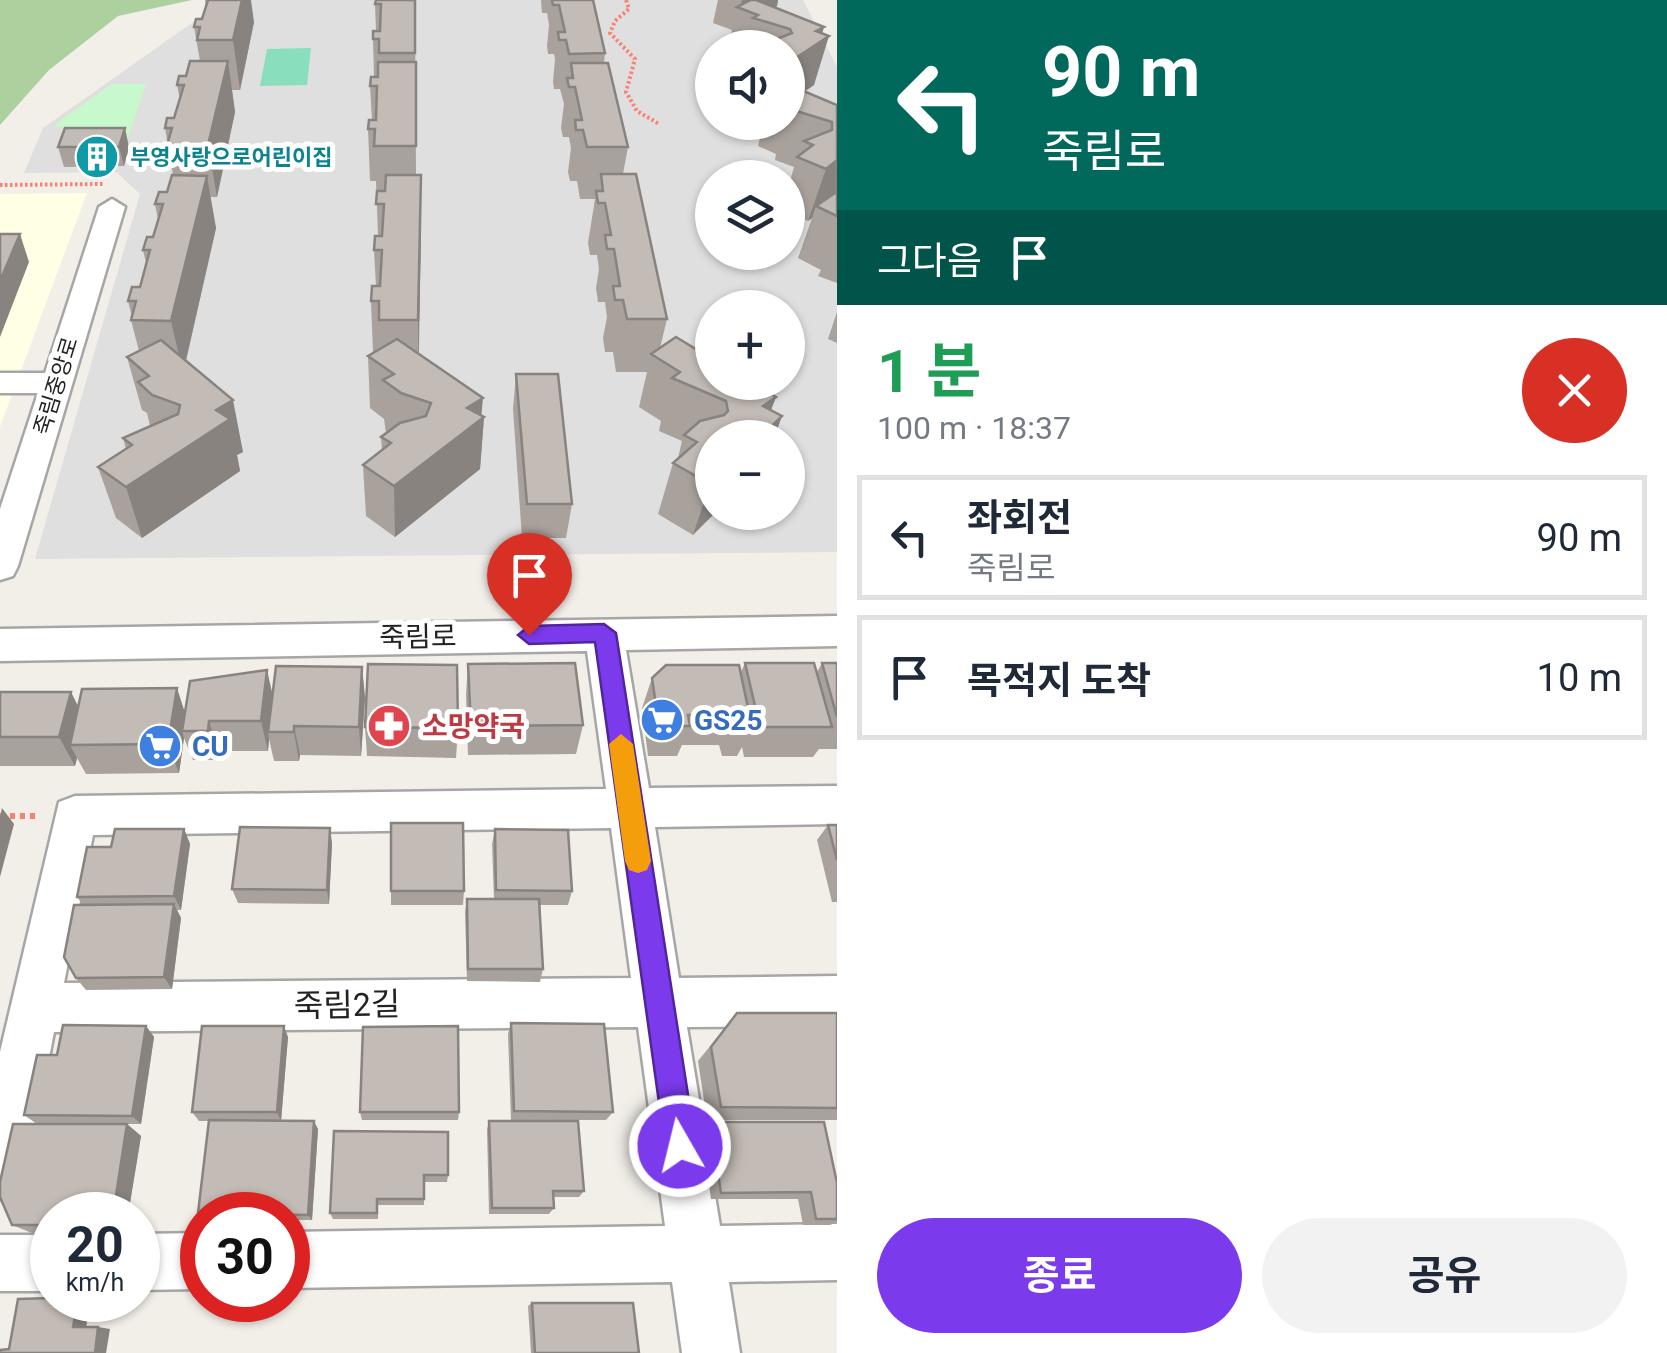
<!DOCTYPE html>
<html lang="ko">
<meta charset="utf-8">
<style>
body{margin:0;font-family:Roboto,"Noto Sans KR",sans-serif;background:#f2f2f3;color:#1f2937;height:100vh;display:flex;flex-direction:column;font-size:38px;white-space:nowrap}
*{box-sizing:border-box;margin:0}
p{font-size:32px;color:#747a83}
.icon{flex:none;width:55px;height:55px;fill:none;stroke:currentColor;stroke-width:2;stroke-linecap:round;stroke-linejoin:round}
.map{position:relative;flex:1;overflow:hidden}
.drawer{display:flex;flex-direction:column;background:#fff;width:830px}
.drawer>*{flex:none}
.guide{background:#00695c;color:#fff;overflow:hidden}
.fabs{position:absolute;left:695px;top:30px;display:grid;gap:20px}
.fabs a{display:grid;place-items:center;width:110px;height:110px;border-radius:50%;background:#fff;box-shadow:0 2px 8px #0004;font-size:50px}
.speed{position:absolute;left:30px;top:1192px;display:flex;gap:20px;font-size:50px;font-weight:700;text-align:center}
.speed>*{display:grid;place-content:center;width:130px;height:130px;border-radius:50%;background:#fff;box-shadow:0 2px 8px #0004;line-height:1}
.speed small{font-size:25px;font-weight:400}
.speed .limit{border:15px solid #d22;background:#fff;color:#111}
.pin{position:absolute;display:grid;place-items:center;width:85px;height:85px;color:#fff;margin:-102px -42px;border-radius:50% 50% 50% 0;rotate:-45deg;box-shadow:0 0 10px #0007}
.pin .icon{rotate:45deg}
.me{position:absolute;width:110px;margin:-55px;rotate:352deg;stroke-linejoin:round;filter:drop-shadow(0 0 8px #0008)}
.turn{display:flex;align-items:center;gap:35px;height:210px;padding:0 40px;font-size:45px}
.turn .icon{width:130px;height:130px;stroke-width:2.5}
.turn b{display:block;font-size:70px;line-height:85px}
.then{display:flex;align-items:center;height:95px;padding:0 40px;background:#0003;gap:20px;font-size:38px}
.round{display:grid;place-items:center;flex:none;width:105px;height:105px;border-radius:52px;background:#f2f2f3}
.headline{display:flex;align-items:center;justify-content:space-between;height:170px;padding:0 40px}
h1{font-size:60px;font-weight:700;line-height:75px;color:#1e9e55}
.cta{display:flex;gap:20px;margin-top:auto;padding:20px 40px}
.cta a{flex:1;height:115px;border-radius:60px;background:#7c3aed;color:#fff;font-size:40px;font-weight:700;line-height:115px;text-align:center}
.cta a+a{background:#f2f2f3;color:#1f2937}
ul{padding:0;list-style:none}
li{display:flex;align-items:center;gap:30px;height:125px;margin:0 20px 15px;padding:0 20px;border:5px solid #e0e1e3;border-radius:0px}
li div{flex:1}
li b{display:block;font-size:38px}
li em{font-style:normal}
main{display:flex;flex:1;min-height:0}
.map>svg:first-child{display:block}
.residential{fill:#e0dfdf;fill-rule:evenodd}
.education{fill:#feffe5}
.forest{fill:#add09f}
.park{fill:#c8f9cd}
.pitch{fill:#89debe}
.lines{fill:none;stroke-linecap:round;stroke-linejoin:round}
.minor-casing{stroke:#a6a6a6;stroke-width:5}
.path-far1{stroke:#f88274;stroke-width:4;stroke-dasharray:2.5 2.5;stroke-linecap:butt}
.path{stroke:#f88274;stroke-width:6;stroke-dasharray:5 5;stroke-linecap:butt}
.minor{fill:#fff;fill-rule:evenodd}
.wall{fill:#a8a19c}
.shaded-wall{fill:#88837f}
.building{fill:#c3bbb5;stroke:#88837f;stroke-width:2.5}
.route{fill:#7c3aed;stroke:#51269a;stroke-width:2.5}
.slow{fill:#f59e0b}
.labels{text-anchor:middle;dominant-baseline:central;stroke-width:10;stroke-linejoin:round;paint-order:stroke}
.far-culture-label{font-size:22px;font-weight:bold;fill:#0d838f;stroke:#fff;text-anchor:start}
.far-street-label{font-size:22px;fill:#222;stroke:#fff}
.street-label{font-size:28px;fill:#222;stroke:#fff}
.shop-label{font-size:28px;font-weight:bold;fill:#366cbe;stroke:#fff;text-anchor:start}
.health-label{font-size:28px;font-weight:bold;fill:#be3a42;stroke:#fff;text-anchor:start}
.near-street-label{font-size:32px;fill:#222;stroke:#fff}
</style>
<main>
<div class="map">
<svg width="837" height="1353" viewBox="0 0 837 1353">
<rect width="100%" height="100%" fill="#f2efe9"/>
<path class="residential" d="M245 0H803L837 67V552L35 559 140 194 116 172 24 173 43 128 213 8ZM712 48H788V122H712ZM712 178H788V252H712ZM712 308H788V382H712ZM712 438H788V512H712Z"/>
<path class="education" d="M87 193 0 427V194Z"/>
<path class="forest" d="M0 0H192L118 16 49 70 0 125Z"/>
<path class="park" d="M112 84H146L126 143H71L77 127H55L58 122Z"/>
<path class="pitch" d="M311 48 307 85 260 86 267 49Z"/>
<g class="lines">
<g class="minor-casing">
<g id="minor">
<path d="M112 199 125 207 18 566 13 576 0 580V509L38 393H0V373H45L99 207Z"/>
<path d="M837 616V646L626 650 649 788 837 786V824L655 827 679 978 837 976V1026L687 1027 720 1226 837 1224V1280L729 1282 740 1353H682L672 1282 288 1288V1232L665 1226 638 1027 54 1032 27 1172 19 1191 0 1199V1052L59 802 75 796 606 789 587 651 0 661V629ZM611 828 631 978 64 983 93 835Z"/>
<path d="M202 1233V1289L138 1290V1234Z"/>
<rect x="0" y="1235" width="52" height="56"/>
</g>
</g>
<g class="path-far1">
<path d="M626 0 629 9 615 21 610 33 635 59 626 92 637 111 659 124"/>
<path d="M0 185 104 184"/>
</g>
<path class="path" d="M0 816H39"/>
<use href="#minor" class="minor"/>
</g>
<g class="wall">
<path d="M205 0H242L254 22 240 90H232L235 112 217 197H210L216 228 186 361 243 452 237 455 240 471 142 538 116 518 98 467 126 449 123 438 150 426 147 413 142 410 127 357 139 351 131 320 132 317 128 301 140 287 146 263 143 250 153 237 158 219 155 204 167 192 173 175 165 128 174 118 180 100 177 85 200 61 194 27 202 19 206 7Z"/>
<path d="M415 0 416 175 421 227 419 354 484 417 480 469 395 537 366 516 363 465 382 450 381 437 386 433 384 419 370 408 368 356 373 352 371 301 376 286 374 250 378 236 376 181H370L368 129 372 120 370 86 374 77 373 39 376 31 375 4Z"/>
<path d="M541 0H593L605 53 604 63 628 147 623 174 667 319 660 348 776 397 771 410 782 416 774 438H712V512L693 535 658 514 673 463 678 458 682 441 659 431 661 421 639 407 647 372H616L613 352H605L603 338 607 317 605 302H598L596 288 599 269 597 255H590L588 243 595 199H580L577 181H570L568 172 571 148 569 137H563L561 128 564 104 560 89H554L553 82 555 59 554 54H548L547 46 549 25 547 13H542Z"/>
<path d="M718 0H778L777 6 774 7 822 33 814 85 805 91 837 105V283L818 276 821 270 798 258 812 218 808 221 788 212V188L794 167 775 160 776 154 758 146 764 122H788V48H727L732 30 713 23Z"/>
<path d="M58 147H129L124 166 64 167Z"/>
<path d="M837 312V343L828 339Z"/>
<path d="M516 374 572 504 566 538H522L513 409Z"/>
<path d="M745 663 817 672 822 663H837V749H819L813 757H744L742 747 737 756H722L719 745H682L677 756H648L642 708 652 678 741 672Z"/>
<path d="M468 664 583 725 576 754 468 755 466 695Z"/>
<path d="M362 667 365 698 361 756 300 755 299 761H274L269 739 268 751H218L217 760H193L184 738 179 773 86 774 77 758 75 766H0V692L78 707 185 712 272 694Z"/>
<path d="M365 727 458 728 456 758 367 756Z"/>
<path d="M828 825H837V902H832L817 840Z"/>
<path d="M184 829 190 844 181 910H177L181 918 172 989 86 990 76 978 83 905 77 897Z"/>
<path d="M495 829 572 891 568 905H539L543 969 540 982 467 981 465 912 467 899H494L492 844Z"/>
<path d="M332 843 329 904 238 903 232 889Z"/>
<path d="M391 891H464L463 905H391Z"/>
<path d="M737 1013H837V1120H707L698 1061Z"/>
<path d="M511 1023 613 1112 606 1120H511L508 1034Z"/>
<path d="M146 1026 154 1037 141 1124H37L24 1115Z"/>
<path d="M288 1037 281 1121 318 1129 312 1220H288V1215H202V1217L198 1213 209 1121H199L192 1112Z"/>
<path d="M360 1112H459L458 1120H362Z"/>
<path d="M489 1121 584 1191 579 1197H553L554 1208 549 1214H489L487 1129Z"/>
<path d="M710 1122 837 1183V1222L830 1225H803L798 1199H711L701 1130Z"/>
<path d="M127 1124 141 1136 128 1215H52V1233H32L12 1225Z"/>
<path d="M334 1131 448 1175 447 1182H424V1205H378V1219H333L330 1213Z"/>
<path d="M532 1303 639 1353H531L528 1306Z"/>
</g>
<g class="shaded-wall">
<path d="M242 0H251L254 22 240 90 233 40Z"/>
<path d="M742 0H778L777 6 758 17V15L740 8Z"/>
<path d="M824 27 820 42 829 36 814 85 789 102H788V63L816 31Z"/>
<path d="M228 61 235 112 217 197 208 145Z"/>
<path d="M125 128 129 147 124 166 119 147Z"/>
<path d="M837 160V198L816 206 812 218 808 221 826 169Z"/>
<path d="M421 175V227L418 373V320Z"/>
<path d="M207 176 216 228 183 373 171 321Z"/>
<path d="M20 234 29 262 0 337V281Z"/>
<path d="M776 397 762 434 782 416 774 438H752L763 406Z"/>
<path d="M483 398 481 419 484 417 480 469 395 537 394 486 467 408Z"/>
<path d="M233 400 243 452 237 455 240 471 142 538 126 487 216 410Z"/>
<path d="M712 481V512H716L693 535 710 484Z"/>
<path d="M362 667 365 698 361 756 359 727Z"/>
<path d="M267 670 274 701 268 732 269 739 268 751 261 721Z"/>
<path d="M177 688 187 719 182 731 184 738 179 773 168 744Z"/>
<path d="M71 692 86 722 70 745 77 758 75 766 59 737Z"/>
<path d="M209 721 218 751 217 760 208 731Z"/>
<path d="M294 726 300 755 299 761 294 732Z"/>
<path d="M2 808 14 824 0 877V817Z"/>
<path d="M330 828 332 843 329 904 327 890Z"/>
<path d="M184 829 190 844 181 910 174 896Z"/>
<path d="M174 904 181 918 172 989 164 977Z"/>
<path d="M146 1026 154 1037 141 1124 132 1116Z"/>
<path d="M284 1026 288 1037 281 1121 277 1112Z"/>
<path d="M314 1121 318 1129 312 1220 308 1215Z"/>
<path d="M127 1124 141 1136 128 1215H113Z"/>
<path d="M78 1300H90L86 1329 73 1327Z"/>
<path d="M98 1327 110 1329 106 1353H95Z"/>
</g>
<g class="building">
<path d="M208 0H242L233 40H197L200 27H194L196 19H202Z"/>
<path d="M376 0H415V53H379V39H373V31H380L381 4H375Z"/>
<path d="M552 0H593L605 53 569 54 566 40H559L558 32H565L559 5H553Z"/>
<path d="M751 0H756L824 27 816 31 829 36 788 63V48H772L764 44 792 33 790 29 753 18 758 15 737 7Z"/>
<path d="M190 61H228L208 145H167L172 128H165L167 118H174L184 85H177L179 76H186Z"/>
<path d="M378 62H416V146H374L375 129H368L369 120H376L377 86H370L371 77H378Z"/>
<path d="M571 63H608L628 147H587L583 130H576L575 120H582L575 87H569L567 78H573Z"/>
<path d="M789 85 837 105V160L826 169 797 157 813 145 804 141 832 130V122L790 109 796 105 788 102V86Z"/>
<path d="M65 128H125L119 147H58Z"/>
<path d="M601 174H636L667 319H627L623 300H615L613 286H620L614 249H607L605 235H611L605 203H598L596 191H603Z"/>
<path d="M172 175 207 176 171 321 131 320 136 301H128L132 287H140L150 250H143L147 237H153L163 204H155L159 192H167Z"/>
<path d="M386 175H421L418 320H379V301H371L372 286H380L382 250H374L375 236H382L384 204H376L377 191H385Z"/>
<path d="M835 193 837 194V216L816 206Z"/>
<path d="M0 234H20L0 281Z"/>
<path d="M676 337 712 359V382H752L776 397 763 406 782 416 759 438H712V481L710 484 673 463 697 442 684 435 700 421 724 415 728 411 726 401 672 378 680 372 651 354Z"/>
<path d="M397 339 483 398 467 408 484 417 394 486 363 465 391 443 381 437 400 423 426 416 431 403 401 393 383 380 394 374 368 356Z"/>
<path d="M161 340 233 400 216 410 230 419 126 487 98 467 132 445 123 438 178 414 180 405 152 395 138 382 149 376 127 357Z"/>
<path d="M516 374H558L572 504H527Z"/>
<path d="M575 663 583 725 471 726 468 664Z"/>
<path d="M745 663H814L832 727H760Z"/>
<path d="M822 663H837V717Z"/>
<path d="M368 664 457 665 458 728 365 727Z"/>
<path d="M666 665H739L752 727H736L734 715H688L690 726H659L652 678Z"/>
<path d="M276 666 362 667 359 727 294 726V732H268Z"/>
<path d="M267 670 261 721H209L208 731H182L190 681Z"/>
<path d="M177 688 168 744 70 745 82 689Z"/>
<path d="M0 692H71L59 737H0Z"/>
<path d="M391 823H463L464 891H391Z"/>
<path d="M828 825H837V860Z"/>
<path d="M240 827 330 828 327 890 232 889Z"/>
<path d="M115 829H184L174 896 77 897 87 847H111Z"/>
<path d="M495 829 568 830 572 891 496 890Z"/>
<path d="M467 899H539L543 969H468Z"/>
<path d="M174 904 164 977 76 978 64 957 74 905Z"/>
<path d="M737 1013H837V1108L721 1107 711 1047Z"/>
<path d="M511 1023 604 1024 613 1112 514 1111Z"/>
<path d="M63 1025 146 1026 132 1116 24 1115 37 1055H57Z"/>
<path d="M202 1026H284L277 1112H192Z"/>
<path d="M458 1026 459 1112H360L363 1027Z"/>
<path d="M209 1120 314 1121 308 1215 198 1213Z"/>
<path d="M489 1121H578L584 1191H553L554 1208H492Z"/>
<path d="M710 1122H824L837 1183V1219H816L811 1192 721 1193Z"/>
<path d="M13 1124H127L113 1215H52V1225H12L0 1197V1182Z"/>
<path d="M334 1131 448 1132V1175H424V1199H377V1213H330Z"/>
<path d="M52 1298V1300H78L73 1327H98L95 1353H0V1350L9 1349 18 1299Z"/>
<path d="M532 1303H633L639 1353H535Z"/>
</g>
<path class="route" d="M604 624 616 633 696 1146 691 1157 680 1161 670 1157 665 1146 595 642 529 644 518 635 529 626Z"/>
<path class="slow" d="M621 734 633 744 651 861 647 870 638 873 629 870 625 861 609 744Z"/>
<defs>
<g id="building-disc" transform="scale(2.25)"><circle r="9.5" fill="#0f9aa8" stroke="#fff"/><path d="M-4-6H4V6H1V3H-1V6H-4ZM-2.5-4.3h1.7v1.8h-1.7ZM.8-4.3h1.7v1.8H.8ZM-2.5-1h1.7V.8h-1.7ZM.8-1h1.7V.8H.8Z" fill="#fff"/></g>
<g id="supermarket-disc" transform="scale(2.25)"><circle r="9.5" fill="#3f7fe0" stroke="#fff"/><path d="M-6-5.5h2.5l.6 2H6L4.5 2H-2.5L-4.4-4H-6ZM-1.5 3.2a1.3 1.3 0 1 0 .1 0ZM3 3.2a1.3 1.3 0 1 0 .1 0Z" fill="#fff"/></g>
<g id="pharmacy-disc" transform="scale(2.25)"><circle r="9.5" fill="#e0444e" stroke="#fff"/><path d="M-2-6h4v4h4v4h-4v4h-4v-4h-4v-4h4Z" fill="#fff"/></g>
</defs>
<g fill-rule="evenodd">
<use href="#building-disc" x="97" y="157"/>
<use href="#supermarket-disc" x="662" y="720"/>
<use href="#pharmacy-disc" x="389" y="726"/>
<use href="#supermarket-disc" x="160" y="746"/>
</g>
<g class="labels">
<g class="far-culture-label">
<text x="130" y="157">부영사랑으로어린이집</text>
</g>
<g class="far-street-label">
<text transform="translate(56 386) rotate(-73)">죽림중앙로</text>
</g>
<g class="street-label">
<text transform="translate(418 637) rotate(-1)">죽림로</text>
</g>
<g class="shop-label">
<text x="694" y="720">GS25</text>
<text x="192" y="746">CU</text>
</g>
<g class="health-label">
<text x="422" y="726">소망약국</text>
</g>
<g class="near-street-label">
<text transform="translate(347 1005) rotate(-1)">죽림2길</text>
</g>
</g>
</svg>
<div class="fabs">
<a><svg class="icon" aria-label="sound" viewBox="0 0 24 24"><path d="M4 9h4l5-4v14l-5-4H4zM17 9q2 3 0 6"/></svg></a>
<a><svg class="icon" aria-label="layers" viewBox="0 0 24 24"><path d="M12 4l9 5-9 5-9-5zM3 14l9 5 9-5"/></svg></a>
<a>+</a>
<a>−</a>
</div>
<div class="speed"><div>20<small>km/h</small></div><div class="limit">30</div></div>
<div class="pin" style="left:529px;top:635px;background:#d93025"><svg class="icon" aria-label="arrive" viewBox="0 0 24 24"><path d="M6 21V4h12l-3 4 3 4H6"/></svg></div>
<svg class="me" style="left:680px;top:1146px" viewBox="-20 -20 40 40"><circle r="17" fill="#7c3aed" stroke="#fff" stroke-width="3"/><path d="M0-11L8 9 0 5-8 9z" fill="#fff"/></svg>
</div>
<section class="drawer">
<div class="guide">
<div class="turn"><svg class="icon" aria-label="left" viewBox="0 0 24 24"><path d="M17 20v-9H6M10 6l-5 5 5 5"/></svg><div><b>90 m</b>죽림로</div></div>
<div class="then">그다음<svg class="icon" aria-label="arrive" viewBox="0 0 24 24"><path d="M6 21V4h12l-3 4 3 4H6"/></svg></div>
</div>
<div class="headline"><div><h1>1 분</h1><p>100 m · 18:37</p></div><a class="round" style="background:#d93025;color:#fff"><svg class="icon" aria-label="close" viewBox="0 0 24 24"><path d="M6 6l12 12M18 6L6 18"/></svg></a></div>
<ul>
<li><svg class="icon" aria-label="left" viewBox="0 0 24 24"><path d="M17 20v-9H6M10 6l-5 5 5 5"/></svg><div><b>좌회전</b><p>죽림로</p></div><em>90 m</em></li>
<li><svg class="icon" aria-label="arrive" viewBox="0 0 24 24"><path d="M6 21V4h12l-3 4 3 4H6"/></svg><div><b>목적지 도착</b></div><em>10 m</em></li>
</ul>
<div class="cta"><a>종료</a><a>공유</a></div>
</section>
</main>
